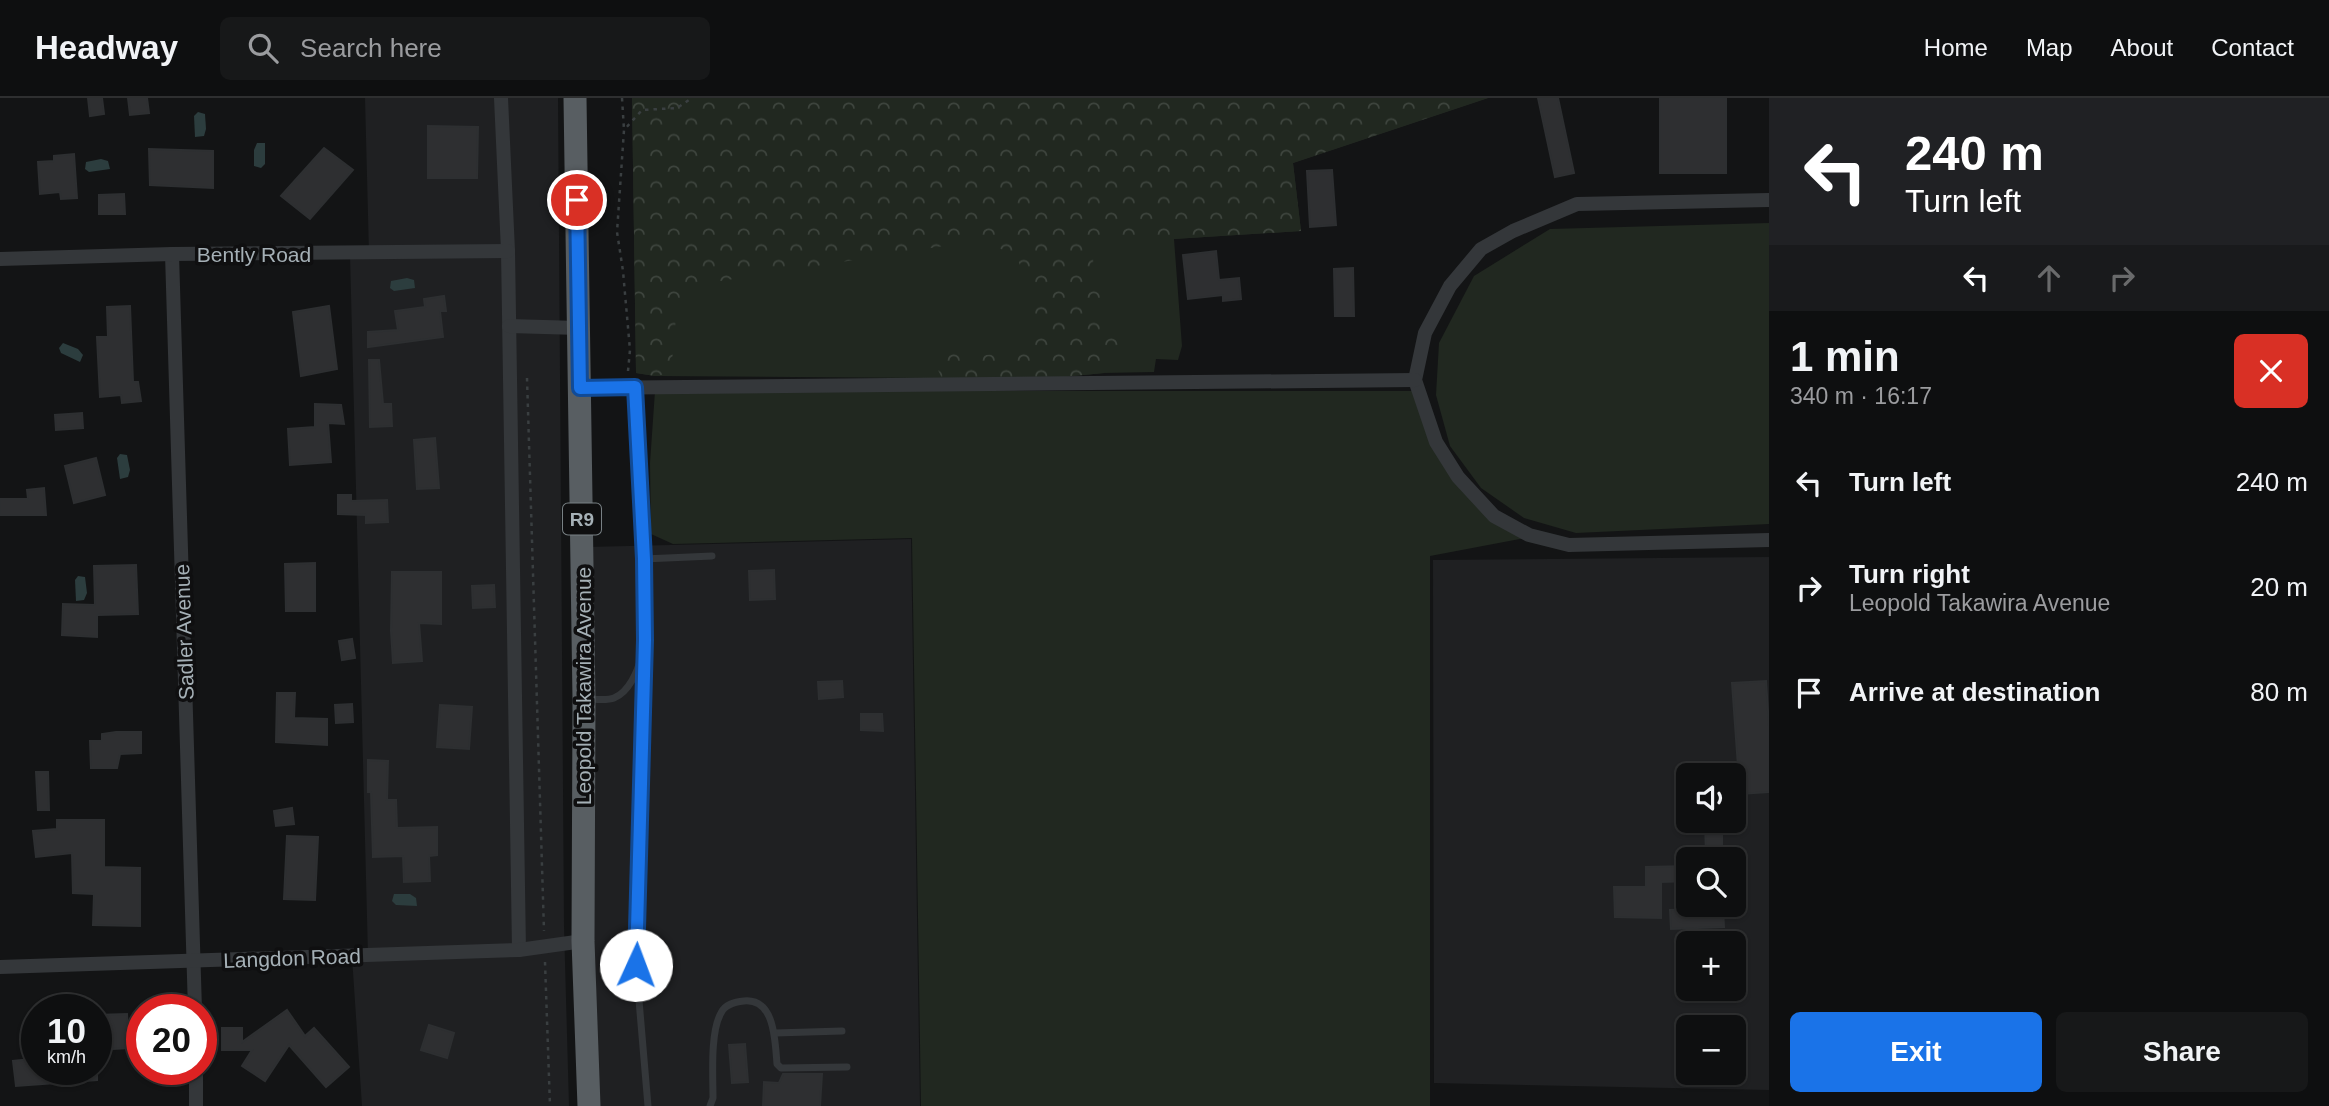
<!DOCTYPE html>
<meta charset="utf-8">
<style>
body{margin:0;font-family:Arial,sans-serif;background:#171819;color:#f1f3f6;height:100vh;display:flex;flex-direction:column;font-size:26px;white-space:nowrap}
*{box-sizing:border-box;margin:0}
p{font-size:23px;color:#9b9c9f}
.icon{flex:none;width:38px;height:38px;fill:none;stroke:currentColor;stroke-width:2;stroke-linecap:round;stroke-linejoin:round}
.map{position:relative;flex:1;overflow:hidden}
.panel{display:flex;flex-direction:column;background:#0e0f10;width:560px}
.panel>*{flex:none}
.banner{background:#202124;color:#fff;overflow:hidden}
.buttons{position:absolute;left:1676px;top:665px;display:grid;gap:14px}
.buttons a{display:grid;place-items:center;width:70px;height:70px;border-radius:10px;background:#0e0f10;box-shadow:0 2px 5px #0004,0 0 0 2px #2e2f30;font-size:35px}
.speed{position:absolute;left:21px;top:896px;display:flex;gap:14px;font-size:35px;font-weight:700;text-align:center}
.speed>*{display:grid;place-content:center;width:91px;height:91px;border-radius:50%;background:#0e0f10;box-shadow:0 2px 5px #0004,0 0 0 2px #2e2f30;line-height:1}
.speed small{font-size:18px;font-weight:400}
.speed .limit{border:10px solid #d22;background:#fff;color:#111}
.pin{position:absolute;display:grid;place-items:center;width:60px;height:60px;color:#fff;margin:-30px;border:4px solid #fff;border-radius:50%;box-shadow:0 2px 7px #0007}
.me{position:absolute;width:77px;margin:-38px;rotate:2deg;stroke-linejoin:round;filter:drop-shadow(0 0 5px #0008)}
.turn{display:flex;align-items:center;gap:24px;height:147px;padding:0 21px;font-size:32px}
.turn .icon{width:91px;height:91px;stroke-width:2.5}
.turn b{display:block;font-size:49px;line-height:60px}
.lanes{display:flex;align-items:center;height:66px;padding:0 21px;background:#0003;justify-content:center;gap:35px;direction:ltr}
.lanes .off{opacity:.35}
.round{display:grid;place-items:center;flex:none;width:74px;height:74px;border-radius:10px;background:#171819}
.head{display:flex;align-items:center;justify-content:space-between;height:119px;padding:0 21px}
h1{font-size:42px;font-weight:600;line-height:52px}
.action{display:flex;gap:14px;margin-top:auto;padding:14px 21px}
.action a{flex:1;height:80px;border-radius:10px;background:#1a73e8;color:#fff;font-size:28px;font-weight:600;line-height:80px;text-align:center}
.action a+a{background:#171819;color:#f1f3f6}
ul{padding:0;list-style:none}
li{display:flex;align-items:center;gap:21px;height:105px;padding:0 21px}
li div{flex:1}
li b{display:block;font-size:26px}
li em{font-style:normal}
header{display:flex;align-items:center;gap:42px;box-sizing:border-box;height:98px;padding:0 35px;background:#0e0f10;border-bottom:2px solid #2e2f30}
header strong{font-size:33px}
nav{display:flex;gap:38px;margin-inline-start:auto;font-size:24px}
.search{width:490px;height:63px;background:#171819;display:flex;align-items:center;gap:18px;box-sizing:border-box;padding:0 24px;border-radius:10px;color:#9b9c9f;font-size:26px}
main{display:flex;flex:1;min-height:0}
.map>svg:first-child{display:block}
.built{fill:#1f2022;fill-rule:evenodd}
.green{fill:#212820}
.forest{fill:url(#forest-crowns)}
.water{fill:#2c3d3e}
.building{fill:#2e2f31;stroke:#2d2f31;stroke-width:2}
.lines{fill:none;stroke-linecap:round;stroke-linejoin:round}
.path{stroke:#3a3f41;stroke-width:2.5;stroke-dasharray:3.5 5;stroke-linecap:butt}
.service{stroke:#34373a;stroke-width:7}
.minor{stroke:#34373a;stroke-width:14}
.trunk{stroke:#585e62;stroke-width:23}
.route-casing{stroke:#114b97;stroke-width:18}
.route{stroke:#1a73e8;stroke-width:12}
.labels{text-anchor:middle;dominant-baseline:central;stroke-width:7;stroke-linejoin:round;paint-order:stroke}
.shield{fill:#0f0f10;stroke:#788084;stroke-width:2}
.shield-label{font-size:19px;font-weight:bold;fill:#a5b0b6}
.street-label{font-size:21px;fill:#a5b0b6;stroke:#0f0f10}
</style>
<header>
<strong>Headway</strong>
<div class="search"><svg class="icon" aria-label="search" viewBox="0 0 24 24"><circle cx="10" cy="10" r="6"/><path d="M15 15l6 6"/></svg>Search here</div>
<nav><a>Home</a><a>Map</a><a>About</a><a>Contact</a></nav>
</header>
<main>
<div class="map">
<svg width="1769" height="1008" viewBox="0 0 1769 1008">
<defs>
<pattern id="forest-crowns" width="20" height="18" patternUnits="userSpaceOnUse" patternTransform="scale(1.75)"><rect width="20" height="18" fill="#212820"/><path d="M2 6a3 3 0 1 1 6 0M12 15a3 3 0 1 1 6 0" fill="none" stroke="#3e453e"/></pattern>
</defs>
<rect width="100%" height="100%" fill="#131415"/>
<g class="built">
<path d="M365 0H558L564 828 569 1008H362L352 859 368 858 350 157 369 156Z"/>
<path d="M911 441 920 1008H597L587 449Z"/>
<path d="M1769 459V992L1434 985 1433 462ZM1689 677H1734V723H1689ZM1689 761H1734V807H1689ZM1689 845H1734V891H1689ZM1689 929H1734V975H1689Z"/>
</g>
<g class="green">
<path d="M632 0H1488L1293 65 1301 133 1174 141 1182 248 1178 262 1156 261 1154 274 1104 275 1042 281 655 278 636 275Z"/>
<path d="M1769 125V426L1576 435 1524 420 1481 390 1450 348 1436 297 1439 245 1474 178 1550 131Z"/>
<path d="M655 293H1414L1431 346 1525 440 1430 458V1008H921L912 440 673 446 651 436 650 365Z"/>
</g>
<path class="forest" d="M632 0H1488L1293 65 1301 133 1173 141 1136 146 1104 140 1093 160 1094 175 1101 192 1104 226 1121 232 1125 248 1104 275 1042 281H942L935 265 944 248 970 259 1018 253 1036 236 1034 199 1016 158 982 142 701 186 677 208 671 275 655 278 636 275Z"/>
<g class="water">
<path d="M198 14 205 16 206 31 204 38 195 39 194 18Z"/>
<path d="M257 45H265V66L261 70 254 68V52Z"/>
<path d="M101 61 108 63 110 71 89 74 85 71 86 64Z"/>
<path d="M407 180 414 182 415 190 394 193 390 190 391 183Z"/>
<path d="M63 245 78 251 83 257 80 264 61 255 59 250Z"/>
<path d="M120 356 127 357 130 372 128 379 120 381 117 360Z"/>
<path d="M78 478 85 479 87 495 84 502 76 503 75 482Z"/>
<path d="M394 796H410L416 800 417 808 396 807 392 803Z"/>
</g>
<g class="building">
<path d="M88 0H102L104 16 90 18Z"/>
<path d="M128 0H147L149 15 130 17Z"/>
<path d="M1538 0H1558L1574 75 1555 79Z"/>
<rect x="1660" y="0" width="66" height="75"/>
<path d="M428 28 478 29 477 80H428Z"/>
<path d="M324 50 353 72 310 121 281 98Z"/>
<path d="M149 51 213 53V90L150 87Z"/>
<path d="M74 56 77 100 61 101 60 94 40 96 38 64 54 63V58Z"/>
<path d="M1332 72 1336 127 1310 129 1307 73Z"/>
<path d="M124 96 125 116H99V97Z"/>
<path d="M1216 153 1219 182 1239 180 1241 201 1223 203V197L1188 201 1183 157Z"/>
<path d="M1353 170 1354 218H1335L1334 171Z"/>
<path d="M444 198 446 213H440L443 239 368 249V234L398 232 395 213 425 209 424 201Z"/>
<path d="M130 208 133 284H138L141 303 122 305 121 297 100 299 97 239H108L107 209Z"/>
<path d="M329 208 337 271 301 278 293 214Z"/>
<path d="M369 262H379L383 306H391L392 328 370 329Z"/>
<path d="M315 306 341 307 344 326 328 325 331 364 290 367 288 331 315 329Z"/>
<path d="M82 315 83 330 56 332 55 317Z"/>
<path d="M435 340 439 390 417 391 414 342Z"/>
<path d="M96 360 105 397 74 405 65 368Z"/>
<path d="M44 390 46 417H0V401H28L27 392Z"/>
<path d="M338 397H351V403L387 402 388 424 366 425V417L338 416Z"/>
<path d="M315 465V513H286L285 466Z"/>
<path d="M136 467 138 516 97 517V539L62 537 63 506 95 507 94 468Z"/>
<path d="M774 472 775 501 750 502 749 473Z"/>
<path d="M392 474H441V526L419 525 422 563 393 565 391 533Z"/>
<path d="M494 487 495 509 473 510 472 488Z"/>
<path d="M352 541 355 560 342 562 339 543Z"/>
<path d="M842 583 843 599 819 601 818 584Z"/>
<path d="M1766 583 1769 628V694L1740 696 1732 585Z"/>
<path d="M277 595H295L294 620 327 621V647L276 644Z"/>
<path d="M352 606 353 624 336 625 335 607Z"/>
<path d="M440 607 472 609 469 651 437 649Z"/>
<path d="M861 616H882L883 633 861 632Z"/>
<path d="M116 634H141V655L120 656 117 670H91L90 643H102V636Z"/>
<path d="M368 662 388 663 387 702H396L397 730 437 729V757L429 758 430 783 404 784 403 758 373 759 371 694H368Z"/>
<path d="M36 674H48L49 712H38Z"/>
<path d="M292 710 294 726 276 728 274 713Z"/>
<path d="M57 722H104V769L140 770V828L93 827 94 796 73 795 72 755 36 759 33 733 57 731Z"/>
<path d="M1705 723H1722V757H1706Z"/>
<path d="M287 738 318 739 315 802 284 801Z"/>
<path d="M1689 768V783L1661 784V820L1615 819 1614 789H1646V769Z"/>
<path d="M1723 810 1724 829 1671 831 1670 812Z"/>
<path d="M287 912 305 938 314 930 349 969 326 989 289 947 265 983 242 968 252 952H222V930H242V944Z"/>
<path d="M127 916 129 950 96 952V917Z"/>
<path d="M429 927 454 935 447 960 421 952Z"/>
<path d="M745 946 748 984 732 985 729 947Z"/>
<path d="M31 961 32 971H97V982L16 988 13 963Z"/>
<path d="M783 976H822L820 1008H763L764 984 779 985Z"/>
</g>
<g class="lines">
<g class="path">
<path d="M622 0 624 32"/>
<path d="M628 273 630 252 623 173 617 134 624 32 642 12 677 10 692 0"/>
<path d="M527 280 544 833"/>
<path d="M545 864 550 1008"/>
</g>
<g class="service">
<path d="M635 290 644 461 645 544"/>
<path d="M644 461 712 458"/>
<path d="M645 542 636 867 648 1008"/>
<path d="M586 601C595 601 607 603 614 600 629 594 638 573 641 559"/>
<path d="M775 935 842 933"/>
<path d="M710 1008 713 1000C713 978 710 934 721 915 725 906 735 904 744 903 775 900 775 943 777 966L781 970 847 969"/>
</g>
<g class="minor">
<path d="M501 0 508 153 519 852"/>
<path d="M1769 102 1577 106 1513 133 1481 151 1450 188 1425 235 1415 282 1436 344 1458 379 1494 418 1529 437 1569 447 1769 442"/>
<path d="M172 156 195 912"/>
<path d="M0 161 172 156 508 153"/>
<path d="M509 228 579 230"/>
<path d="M581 290 1415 282"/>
<path d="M0 869 519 852 583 843"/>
<path d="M196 971V1008"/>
</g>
<path class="trunk" d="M575 0 584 602 583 843 589 1008"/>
</g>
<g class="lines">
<g class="route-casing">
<path id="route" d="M577 102 580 290 635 289 644 461 645 542 636 867"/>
</g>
<use href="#route" class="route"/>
</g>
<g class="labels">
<rect class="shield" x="563" y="405.5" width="38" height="31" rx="5"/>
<g class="shield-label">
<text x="582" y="421">R9</text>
</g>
<g class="street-label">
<text x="254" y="156">Bently Road</text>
<text transform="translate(184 534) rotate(-92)">Sadler Avenue</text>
<text transform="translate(583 588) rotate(-90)">Leopold Takawira Avenue</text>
<text transform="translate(292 860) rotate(-2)">Langdon Road</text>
</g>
</g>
</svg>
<div class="buttons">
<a><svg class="icon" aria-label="sound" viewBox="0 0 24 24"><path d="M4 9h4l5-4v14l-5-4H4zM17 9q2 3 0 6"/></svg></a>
<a><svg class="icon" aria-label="search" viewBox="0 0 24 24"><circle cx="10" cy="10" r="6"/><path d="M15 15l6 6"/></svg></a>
<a>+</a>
<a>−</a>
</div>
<div class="speed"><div>10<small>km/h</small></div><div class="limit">20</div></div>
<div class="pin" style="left:577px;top:102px;background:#d93025"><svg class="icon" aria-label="arrive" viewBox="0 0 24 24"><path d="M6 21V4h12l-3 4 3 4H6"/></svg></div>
<svg class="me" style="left:636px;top:867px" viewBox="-20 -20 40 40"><circle r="19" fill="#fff"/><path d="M0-13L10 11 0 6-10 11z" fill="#1a73e8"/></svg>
</div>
<section class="panel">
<div class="banner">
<div class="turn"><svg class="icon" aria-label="left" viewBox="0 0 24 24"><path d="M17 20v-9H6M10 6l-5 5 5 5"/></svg><div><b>240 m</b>Turn left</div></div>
<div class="lanes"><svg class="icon" aria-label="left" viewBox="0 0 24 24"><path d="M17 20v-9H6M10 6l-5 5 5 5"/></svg><svg class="icon off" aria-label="ahead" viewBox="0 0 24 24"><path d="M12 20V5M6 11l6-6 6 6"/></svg><svg class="icon off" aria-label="right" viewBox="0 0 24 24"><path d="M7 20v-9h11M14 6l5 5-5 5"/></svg></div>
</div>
<div class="head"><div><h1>1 min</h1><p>340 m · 16:17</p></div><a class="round" style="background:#d93025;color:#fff"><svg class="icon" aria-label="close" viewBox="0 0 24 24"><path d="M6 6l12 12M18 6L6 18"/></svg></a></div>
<ul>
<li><svg class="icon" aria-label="left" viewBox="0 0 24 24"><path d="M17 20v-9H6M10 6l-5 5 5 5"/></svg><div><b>Turn left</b></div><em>240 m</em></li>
<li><svg class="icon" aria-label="right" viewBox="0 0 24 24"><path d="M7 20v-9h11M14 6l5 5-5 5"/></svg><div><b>Turn right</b><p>Leopold Takawira Avenue</p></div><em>20 m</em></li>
<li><svg class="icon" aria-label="arrive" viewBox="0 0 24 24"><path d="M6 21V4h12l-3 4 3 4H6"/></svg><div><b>Arrive at destination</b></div><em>80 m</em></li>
</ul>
<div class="action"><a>Exit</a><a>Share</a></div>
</section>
</main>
